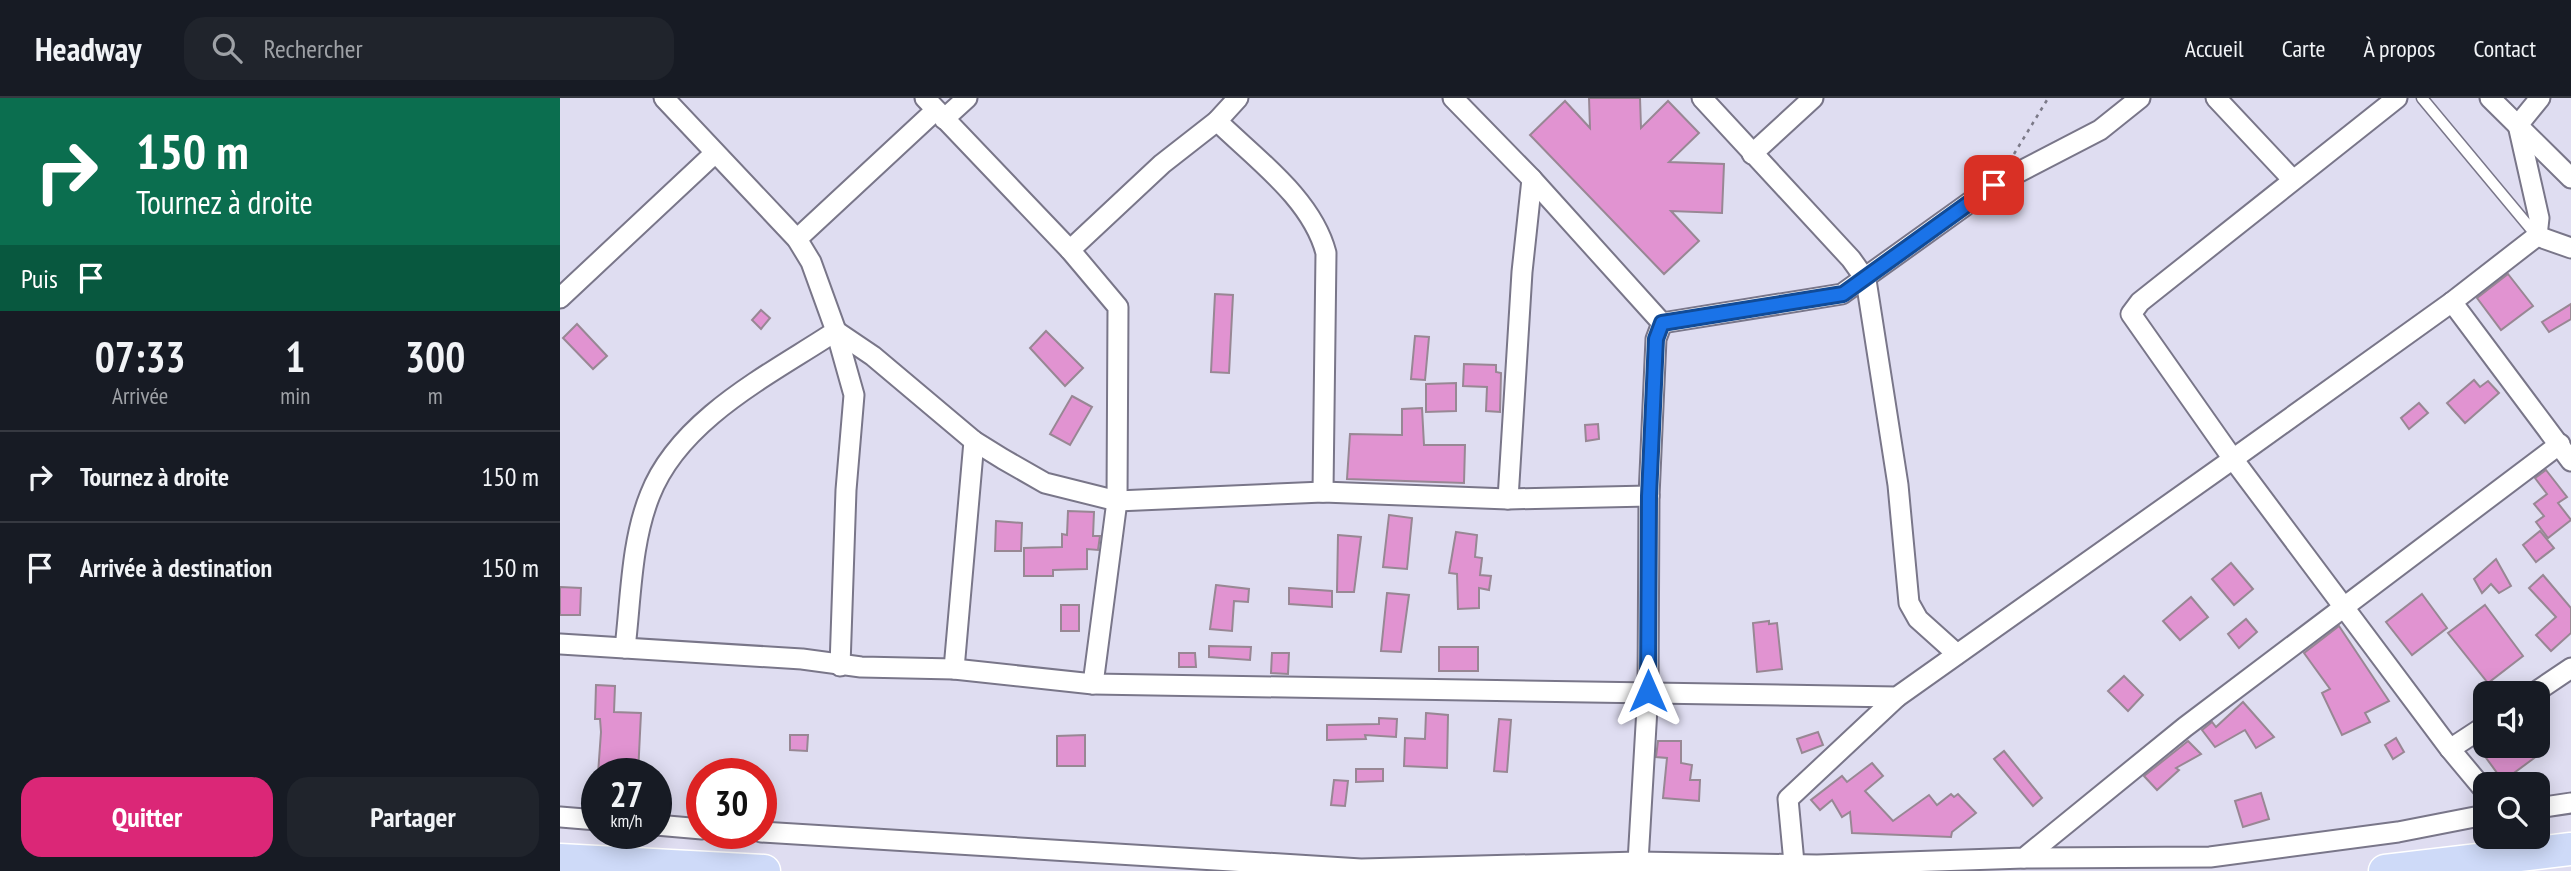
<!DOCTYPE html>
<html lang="fr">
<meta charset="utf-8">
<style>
body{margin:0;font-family:"PT Sans Narrow",sans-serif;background:#20242c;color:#f1f3f6;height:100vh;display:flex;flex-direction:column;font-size:26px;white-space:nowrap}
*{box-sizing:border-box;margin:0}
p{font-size:23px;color:#9ea1a6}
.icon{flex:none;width:38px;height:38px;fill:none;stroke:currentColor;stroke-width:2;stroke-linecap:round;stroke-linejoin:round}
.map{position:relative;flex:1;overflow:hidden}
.details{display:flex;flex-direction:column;background:#171b24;width:560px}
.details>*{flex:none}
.hud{background:#0b6e4f;color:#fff;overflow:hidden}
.fabs{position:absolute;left:1913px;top:583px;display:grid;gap:14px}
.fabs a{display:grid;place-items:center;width:77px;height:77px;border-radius:14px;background:#171b24;box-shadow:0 4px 18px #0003;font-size:35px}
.speed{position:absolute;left:21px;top:660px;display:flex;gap:14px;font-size:35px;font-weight:700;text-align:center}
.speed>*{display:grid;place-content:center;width:91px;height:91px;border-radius:50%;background:#171b24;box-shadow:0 4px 18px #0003;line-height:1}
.speed small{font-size:18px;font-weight:400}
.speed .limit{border:10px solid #d22;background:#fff;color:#111}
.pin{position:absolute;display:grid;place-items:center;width:60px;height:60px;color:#fff;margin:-30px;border-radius:14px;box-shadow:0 4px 10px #0006}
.me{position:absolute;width:77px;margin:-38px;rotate:0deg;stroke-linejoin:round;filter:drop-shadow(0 0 5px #0008)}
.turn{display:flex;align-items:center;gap:24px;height:147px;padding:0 21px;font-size:32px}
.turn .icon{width:91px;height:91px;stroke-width:2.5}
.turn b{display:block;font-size:49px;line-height:60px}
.then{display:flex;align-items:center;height:66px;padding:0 21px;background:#0003;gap:14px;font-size:26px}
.eta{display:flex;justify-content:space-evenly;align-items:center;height:119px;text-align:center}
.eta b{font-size:42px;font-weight:700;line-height:49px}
.primary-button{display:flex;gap:14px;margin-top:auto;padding:14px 21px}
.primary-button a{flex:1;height:80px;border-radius:21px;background:#db2777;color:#fff;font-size:28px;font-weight:700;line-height:80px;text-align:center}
.primary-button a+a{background:#20242c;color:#f1f3f6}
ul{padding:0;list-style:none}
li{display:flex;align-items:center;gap:21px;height:91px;padding:0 21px;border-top:2px solid #363941}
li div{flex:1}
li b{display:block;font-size:26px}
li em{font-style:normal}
header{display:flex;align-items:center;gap:42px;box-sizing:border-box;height:98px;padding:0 35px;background:#171b24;border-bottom:2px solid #363941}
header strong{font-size:33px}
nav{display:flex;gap:38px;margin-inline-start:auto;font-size:24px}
.search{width:490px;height:63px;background:#20242c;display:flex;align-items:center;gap:18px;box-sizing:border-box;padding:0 24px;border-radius:21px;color:#9ea1a6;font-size:26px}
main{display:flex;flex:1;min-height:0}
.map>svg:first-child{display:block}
.building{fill:#e193d1;stroke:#988794;stroke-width:2}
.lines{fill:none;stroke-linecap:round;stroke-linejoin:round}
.lane-casing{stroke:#797689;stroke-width:13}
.street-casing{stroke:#797689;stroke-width:23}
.primary-casing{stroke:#fff;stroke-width:35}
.path{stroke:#7b7987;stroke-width:2.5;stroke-dasharray:3.5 5;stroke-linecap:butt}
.lane{stroke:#fff;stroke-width:10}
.street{stroke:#fff;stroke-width:19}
.primary{stroke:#cedaf8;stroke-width:32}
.route-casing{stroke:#114b97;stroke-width:18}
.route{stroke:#1a73e8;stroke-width:12}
</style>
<header>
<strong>Headway</strong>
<div class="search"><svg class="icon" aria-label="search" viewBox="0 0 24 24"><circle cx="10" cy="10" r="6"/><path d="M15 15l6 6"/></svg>Rechercher</div>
<nav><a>Accueil</a><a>Carte</a><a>À propos</a><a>Contact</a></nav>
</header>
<main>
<section class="details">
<div class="hud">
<div class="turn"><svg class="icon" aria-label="right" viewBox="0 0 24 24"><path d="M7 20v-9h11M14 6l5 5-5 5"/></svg><div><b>150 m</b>Tournez à droite</div></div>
<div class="then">Puis<svg class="icon" aria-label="arrive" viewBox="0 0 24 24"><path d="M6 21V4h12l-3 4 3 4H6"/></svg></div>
</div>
<div class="eta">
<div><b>07:33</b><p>Arrivée</p></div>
<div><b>1</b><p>min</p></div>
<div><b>300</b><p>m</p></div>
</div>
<ul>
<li><svg class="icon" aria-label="right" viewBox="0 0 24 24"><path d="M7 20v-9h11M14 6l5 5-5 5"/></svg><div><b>Tournez à droite</b></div><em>150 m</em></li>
<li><svg class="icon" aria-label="arrive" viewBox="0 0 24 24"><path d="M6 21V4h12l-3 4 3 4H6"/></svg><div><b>Arrivée à destination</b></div><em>150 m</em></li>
</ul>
<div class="primary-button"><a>Quitter</a><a>Partager</a></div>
</section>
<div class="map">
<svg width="2011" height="773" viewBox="0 0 2011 773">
<rect width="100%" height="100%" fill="#dfddf1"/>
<g class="building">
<path d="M1029 0H1080L1081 30 1108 3 1139 35 1109 64 1164 66 1162 115 1111 113 1139 143 1104 176 970 37 1005 3 1030 30Z"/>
<path d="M1948 176 1973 208 1941 232 1917 200Z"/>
<path d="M655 196 673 197 669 275 651 274Z"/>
<path d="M2011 206V221L1989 234 1982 224Z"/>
<path d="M201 212 210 220 201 231 192 222Z"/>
<path d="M17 226 47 258 33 271 3 240Z"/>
<path d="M486 233 523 270 505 288 470 250Z"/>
<path d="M855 238 869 239 865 282 851 281Z"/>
<path d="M904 266 936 267V274L941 275 940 314 926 313 927 289 903 288Z"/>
<path d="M1914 282 1920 289 1928 283 1939 295 1905 325 1887 305Z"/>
<path d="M896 285V313L866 314V286Z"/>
<path d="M512 298 532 309 510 347 490 336Z"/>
<path d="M1859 305 1868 315 1849 331 1841 320Z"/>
<path d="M862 310 864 347H905L904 385 787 381 790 336 842 337V311Z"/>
<path d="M1038 326 1039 341 1026 343 1025 327Z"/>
<path d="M1986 372 2007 399 1998 405 2011 422 1988 440 1976 424 1984 418 1974 406 1987 396 1975 380Z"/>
<path d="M508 413 534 414 533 438H540L538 452 527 451V471L493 472V478H464V450L502 449V436L507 437Z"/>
<path d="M829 417 852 420 847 471 823 469Z"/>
<path d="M436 423 462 425 461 453H435Z"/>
<path d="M1980 433 1994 450 1976 464 1963 447Z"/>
<path d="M896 434 917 437 915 459 922 460 920 477 931 478 929 492 919 490V510L898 511 897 476 889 475Z"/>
<path d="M778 437 801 439 794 494H777Z"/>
<path d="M1936 461 1951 488 1939 495 1931 486 1922 495 1914 481Z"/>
<path d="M1671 465 1693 491 1674 507 1652 481Z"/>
<path d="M1983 477 2011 510V535L1991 553 1976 537 1996 519 1969 490Z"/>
<path d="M656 487 689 491 688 504 674 503 672 533 650 531Z"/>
<path d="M0 489 21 490 20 517H0Z"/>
<path d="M729 490 772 493V509L729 506Z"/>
<path d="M827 495 849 497 841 554 821 553Z"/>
<path d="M1862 496 1887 530 1852 557 1826 524Z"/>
<path d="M1631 499 1648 519 1620 542 1603 523Z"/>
<rect x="501" y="507" width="18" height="26"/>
<path d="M1925 507 1963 558 1928 585 1888 535Z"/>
<path d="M1686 521 1697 534 1679 550 1668 536Z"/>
<path d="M1209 523V526L1217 525 1222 571 1197 574 1193 525Z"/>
<path d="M1779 528 1829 603 1805 615 1810 624 1782 637 1762 595 1770 591 1744 555Z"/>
<path d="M649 548 691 549 690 562 649 559Z"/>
<rect x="879" y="549" width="39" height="24"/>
<path d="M619 555H635L636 569H619Z"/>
<path d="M712 555H729L728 576 711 575Z"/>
<path d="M1564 578 1583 597 1568 613 1548 593Z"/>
<path d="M36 587 55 588 54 614 81 615 78 676H38L41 634 40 621H35Z"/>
<path d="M1683 604 1714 639 1696 650 1685 632 1655 649 1642 632 1652 624 1656 629Z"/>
<path d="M866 615 888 617 887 670 844 668 845 640 865 641Z"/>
<path d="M819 620 837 621 836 639 805 637 806 641 767 642V627L819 626Z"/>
<path d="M939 621 951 622 947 674 934 673Z"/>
<path d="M1258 634 1263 647 1242 655 1237 641Z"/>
<path d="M230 637H248L247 653 230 652Z"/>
<path d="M525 637V668H497V638Z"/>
<path d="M1836 640 1844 654 1833 661 1825 647Z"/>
<path d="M1098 643H1121V665L1132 667 1130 682H1140L1139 703 1103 700 1107 660 1096 659Z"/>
<path d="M1628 643 1641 656 1616 670 1619 672 1597 692 1584 678Z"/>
<path d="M1928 648H1975L1981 655 1943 683 1921 653Z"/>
<path d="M1444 653 1482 700 1473 708 1434 661Z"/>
<path d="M1312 665 1323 678 1305 693 1333 723 1369 697 1377 707 1391 696 1394 699 1398 696 1416 715 1392 734 1391 739 1292 735 1290 714 1282 719 1272 702 1260 712 1251 702 1282 678 1287 684Z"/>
<path d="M796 671H823V683L796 684Z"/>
<path d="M774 682 788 683 785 708 771 707Z"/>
<path d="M1701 695 1709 721 1683 729 1675 703Z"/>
</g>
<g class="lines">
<g class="lane-casing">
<path id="lane" d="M1862 0 1976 137"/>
</g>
<g class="street-casing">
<g id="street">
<path d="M365 0 510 152 558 209 557 403 533 586"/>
<path d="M893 0 972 81 1102 225 1096 241 1089 398 1088 593 1078 764"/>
<path d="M1142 0 1291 161 1306 182 1338 387 1349 505 1358 521 1397 556"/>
<path d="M1656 0 1732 81"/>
<path d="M1837 0 1580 204 1571 216 1673 361 1890 651 1925 693"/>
<path d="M1930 0 2011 80"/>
<path d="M384 21 407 0"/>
<path d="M657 23C696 61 752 101 766 155L763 394"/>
<path d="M1192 56 1253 0"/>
<path d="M1977 138 1979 120 1958 27 1980 0"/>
<path d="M237 141 376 12"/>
<path d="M510 152 602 66 657 23 678 0"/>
<path d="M0 200 155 55"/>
<path d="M1892 204 2011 363"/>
<path d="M1102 225 1282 196 1434 87 1540 32 1580 0"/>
<path d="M276 233 313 258 414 343 443 361 485 385 557 403 763 394 948 401 1089 398"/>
<path d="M276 233 294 297 286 392 280 568"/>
<path d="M948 401 962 174 972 81"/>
<path d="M0 546 242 561 301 569 394 571 533 586 1337 599 1673 361 1892 204 1977 138 2011 150"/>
<path d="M65 550C71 500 71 444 90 397 120 320 211 276 276 233L251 164 237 141 104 0"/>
<path d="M394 571 414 343"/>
<path d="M1974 595 2011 570"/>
<path d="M1890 651 1925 628"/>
<path d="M1978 710 2011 705"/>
<path d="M0 719 37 722"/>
<path d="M96 727 142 731"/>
<path d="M201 734 801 771 1078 764 1257 767 1464 760 1625 629 2000 346"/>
<path d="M1464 760 1650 759 1838 734 1925 717"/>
<path d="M1234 765 1228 701 1337 599"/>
</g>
</g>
<g class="primary-casing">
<g id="primary">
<path d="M0 762 204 773"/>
<path d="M1825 773 2011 751"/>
</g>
</g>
<path class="path" d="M1454 56 1487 2"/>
<use href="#lane" class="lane"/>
<use href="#street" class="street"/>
<use href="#primary" class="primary"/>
</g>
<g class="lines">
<g class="route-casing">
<path id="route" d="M1088 593 1089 398 1096 241 1102 225 1283 196 1434 87"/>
</g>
<use href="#route" class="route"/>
</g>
</svg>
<div class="fabs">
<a><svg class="icon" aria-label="sound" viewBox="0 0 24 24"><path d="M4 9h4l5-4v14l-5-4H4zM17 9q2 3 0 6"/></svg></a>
<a><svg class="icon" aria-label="search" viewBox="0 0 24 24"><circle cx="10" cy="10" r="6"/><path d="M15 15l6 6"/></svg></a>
</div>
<div class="speed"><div>27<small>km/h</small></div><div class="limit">30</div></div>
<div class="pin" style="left:1434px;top:87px;background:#d93025"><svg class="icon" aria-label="arrive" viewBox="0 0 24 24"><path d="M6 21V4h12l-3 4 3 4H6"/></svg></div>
<svg class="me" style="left:1088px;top:593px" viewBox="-20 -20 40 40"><path d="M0-17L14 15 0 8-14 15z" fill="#1a73e8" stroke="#fff" stroke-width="4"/></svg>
</div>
</main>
